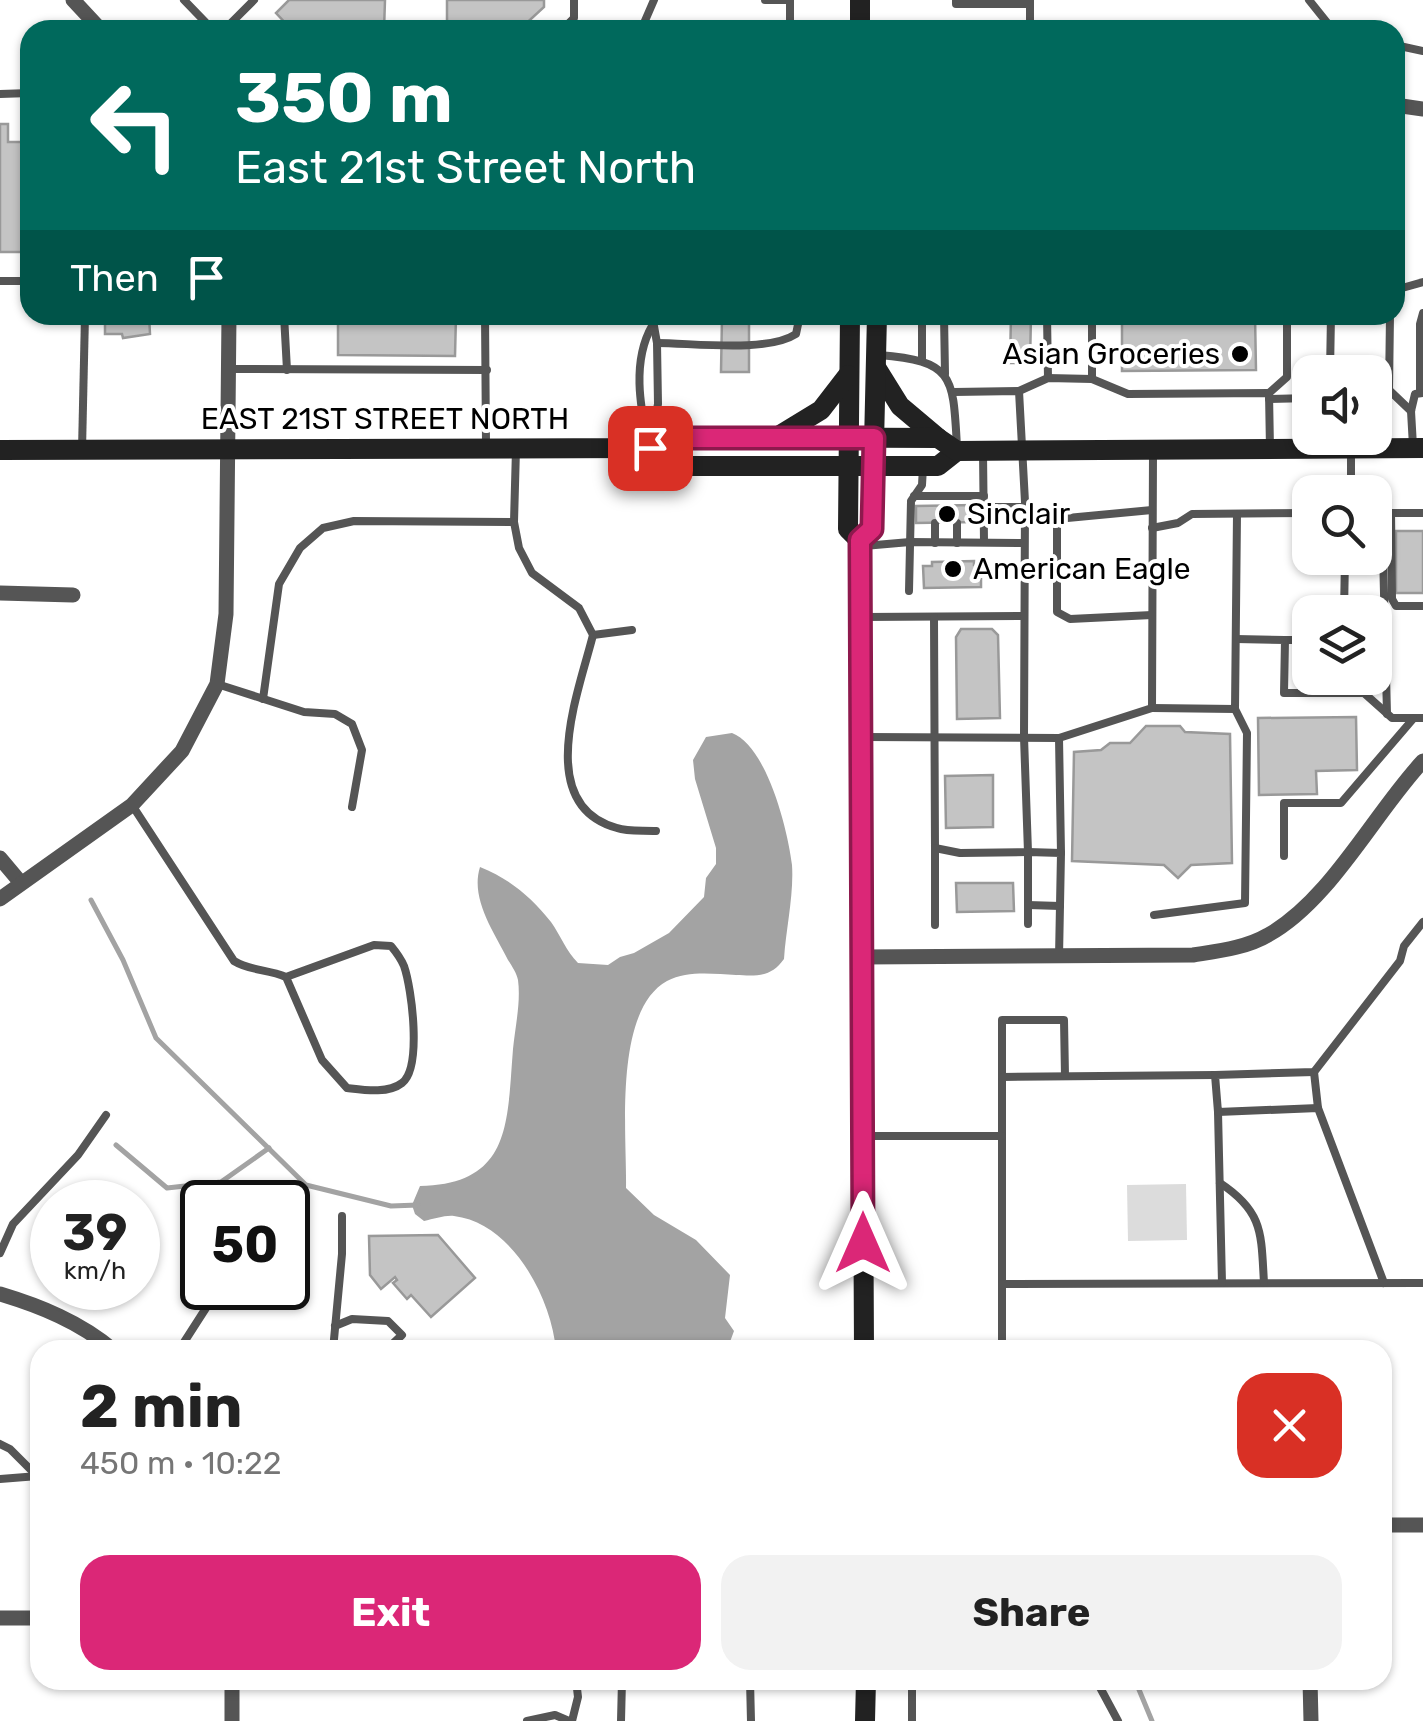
<!DOCTYPE html>
<meta charset="utf-8">
<style>
body{margin:0;font-family:Rubik,sans-serif;background:#f2f2f2;color:#222;height:100vh;display:flex;flex-direction:column;font-size:38px;white-space:nowrap}
*{box-sizing:border-box;margin:0}
p{font-size:32px;color:#767676}
.icon{flex:none;width:55px;height:55px;fill:none;stroke:currentColor;stroke-width:2;stroke-linecap:round;stroke-linejoin:round}
.map{position:relative;flex:1;overflow:hidden}
.side{position:absolute;left:30px;top:1340px;width:1362px;height:350px;display:flex;flex-direction:column;background:#fff;border-radius:30px;box-shadow:0 2px 8px #0004}
.side>*{flex:none}
.guide{position:absolute;left:20px;top:20px;width:1385px;height:305px;border-radius:30px;box-shadow:0 2px 8px #0004;background:#00695c;color:#fff;overflow:hidden}
.controls{position:absolute;left:1292px;top:355px;display:grid;gap:20px}
.controls a{display:grid;place-items:center;width:100px;height:100px;border-radius:20px;background:#fff;box-shadow:0 2px 8px #0004;font-size:50px}
.speed{position:absolute;left:30px;top:1180px;display:flex;gap:20px;font-size:50px;font-weight:700;text-align:center}
.speed>*{display:grid;place-content:center;width:130px;height:130px;border-radius:50%;background:#fff;box-shadow:0 2px 8px #0004;line-height:1}
.speed small{font-size:25px;font-weight:400}
.speed .limit{border:5px solid #111;border-radius:15px;background:#fff;color:#111}
.pin{position:absolute;display:grid;place-items:center;width:85px;height:85px;color:#fff;margin:-42px;border-radius:20px;box-shadow:0 5px 15px #0006}
.me{position:absolute;width:110px;margin:-55px;rotate:0deg;stroke-linejoin:round;filter:drop-shadow(0 0 8px #0008)}
.turn{display:flex;align-items:center;gap:35px;height:210px;padding:0 50px;font-size:45px}
.turn .icon{width:130px;height:130px;stroke-width:2.5}
.turn b{display:block;font-size:70px;line-height:85px}
.then{display:flex;align-items:center;height:95px;padding:0 50px;background:#0003;gap:20px;font-size:38px}
.round{display:grid;place-items:center;flex:none;width:105px;height:105px;border-radius:30px;background:#f2f2f2}
.headline{display:flex;align-items:center;justify-content:space-between;height:170px;padding:0 50px}
h1{font-size:60px;font-weight:700;line-height:75px}
.primary-button{display:flex;gap:20px;margin-top:auto;padding:20px 50px}
.primary-button a{flex:1;height:115px;border-radius:30px;background:#db2777;color:#fff;font-size:40px;font-weight:700;line-height:115px;text-align:center}
.primary-button a+a{background:#f2f2f2;color:#222}
.map>svg:first-child{display:block}
.green{fill:#dcdcdc}
.water{fill:#a3a3a3}
.lines{fill:none;stroke-linecap:round;stroke-linejoin:round}
.stream{stroke:#a3a3a3;stroke-width:5}
.building{fill:#c4c4c4;stroke:#999;stroke-width:2.5}
.lane{stroke:#555;stroke-width:8}
.street{stroke:#555;stroke-width:15}
.secondary{stroke:#222;stroke-width:20}
.route-casing{stroke:#8e194d;stroke-width:25}
.route{stroke:#db2777;stroke-width:18}
.poi-dot{fill:#000;stroke:#fff;stroke-width:4}
.labels{text-anchor:middle;dominant-baseline:central;stroke-width:8;stroke-linejoin:round;paint-order:stroke}
.poi-label{font-size:30px;fill:#000;stroke:#fff;text-anchor:start}
.street-label{font-size:30px;fill:#000;stroke:#fff}
</style>
<div class="map">
<svg width="1423" height="1721" viewBox="0 0 1423 1721">
<rect width="100%" height="100%" fill="#fff"/>
<path class="green" d="M1186 1184 1187 1240 1128 1241 1127 1185Z"/>
<path class="water" d="M732 733C767 746 788 831 792 865 794 894 786 929 784 959 771 977 758 976 736 975 714 974 688 970 667 981 613 1011 627 1135 626 1188L654 1215 696 1240 730 1275 725 1318 734 1331 727 1350H556C551 1297 512 1223 454 1216 445 1215 434 1219 424 1221L415 1214 412 1205 420 1186C512 1184 507 1122 513 1049 515 1028 521 1002 518 980 517 974 512 966 508 960 494 932 470 899 480 867 510 879 531 897 551 922 561 936 566 951 578 963L608 965 620 957 634 953 669 933 704 897 706 878 716 864V848L695 779 693 760 706 737Z"/>
<g class="lines">
<g class="stream">
<path d="M91 900 123 960 156 1038 306 1185 391 1206 418 1205"/>
<path d="M116 1145 167 1188 221 1182 269 1148"/>
<path d="M1135 1680 1152 1721"/>
</g>
</g>
<g class="building">
<path d="M289 0H385L384 30H292L276 13Z"/>
<path d="M447 0H544V7L519 30H453L447 24Z"/>
<path d="M0 124H8V142H30V252H0Z"/>
<path d="M149 315 150 334 123 338 122 334H105V316Z"/>
<path d="M338 315H456L455 356 338 355Z"/>
<path d="M692 315H782V317H749V372H721L722 317Z"/>
<path d="M1011 315H1031L1030 363H1010Z"/>
<path d="M1117 315H1255L1256 370 1122 371V315Z"/>
<path d="M975 505 976 522 916 523V506Z"/>
<rect x="1396" y="531" width="27" height="62"/>
<path d="M974 561V565H981V587L924 588 923 566H932V562Z"/>
<path d="M961 629H992L998 635 1000 718 957 719 956 637Z"/>
<path d="M1356 717 1357 770 1316 771 1317 794 1259 795 1258 718Z"/>
<path d="M1146 726H1180L1185 732 1230 734 1232 863 1191 865 1178 878 1164 865 1072 861 1074 752 1101 750 1110 743H1130Z"/>
<path d="M993 775V827L946 828 945 776Z"/>
<path d="M956 883H1013L1014 911 957 912Z"/>
<path d="M438 1235 475 1278 431 1317 411 1295 407 1299 393 1283 397 1280 395 1277 381 1289 370 1275 369 1236Z"/>
</g>
<g class="lines">
<g class="lane">
<path d="M184 0 213 30"/>
<path d="M765 0H790"/>
<path d="M790 0V30"/>
<path d="M956 0V4H1030"/>
<path d="M1030 0V30"/>
<path d="M1309 0 1333 30"/>
<path d="M224 30 254 0"/>
<path d="M562 30 574 18V0"/>
<path d="M641 30 654 0"/>
<path d="M1395 45 1423 51"/>
<path d="M0 94 30 93"/>
<path d="M0 281H30"/>
<path d="M1395 290 1423 282"/>
<path d="M284 315 287 370"/>
<path d="M485 315 486 444"/>
<path d="M944 315 945 374"/>
<path d="M1047 315 1048 378"/>
<path d="M1092 315V379"/>
<path d="M1390 315 1389 390 1411 411"/>
<path d="M657 343C693 343 767 353 796 334L800 315"/>
<path d="M879 355C955 361 953 377 957 447"/>
<path d="M922 359V315"/>
<path d="M228 369 487 370"/>
<path d="M1330 372 1331 315"/>
<path d="M1019 391 1048 378 1092 379 1128 394 1269 393 1270 449"/>
<path d="M1269 393 1287 377V315"/>
<path d="M1420 393V324L1423 313"/>
<path d="M1269 399 1310 398"/>
<path d="M648 443C640 406 632 361 652 326"/>
<path d="M650 444 658 404 657 343 652 315"/>
<path d="M1413 446 1411 411 1415 394 1423 393"/>
<path d="M516 449 514 522 519 548 532 573 579 608 593 635C579 691 533 805 617 828 628 832 644 830 656 831"/>
<path d="M82 450 85 315"/>
<path d="M983 452 984 542"/>
<path d="M1351 452V492"/>
<path d="M914 496H984"/>
<path d="M984 507H1025"/>
<path d="M1375 513H1423"/>
<path d="M1382 513 1387 714"/>
<path d="M1391 513 1392 599 1396 606H1423"/>
<path d="M1057 519V612L1070 619 1152 615"/>
<path d="M1025 522 1152 510"/>
<path d="M957 523V543"/>
<path d="M1152 528 1178 523 1192 514 1310 513"/>
<path d="M935 543V523"/>
<path d="M864 546 910 542 1024 543"/>
<path d="M909 591 911 501 922 485 923 467"/>
<path d="M1344 612 1345 558"/>
<path d="M864 617 1024 616"/>
<path d="M934 617 935 848 960 853 1028 852 1024 737 1025 502 1019 391 954 392"/>
<path d="M593 635 632 630"/>
<path d="M1236 639 1285 640 1284 693H1364L1392 718H1423"/>
<path d="M1285 640H1310"/>
<path d="M217 684 304 712 335 714 352 724 362 750 352 807"/>
<path d="M1344 693V678"/>
<path d="M263 699 279 584 300 548 323 528 354 521 514 522"/>
<path d="M1152 708 1235 709 1237 514"/>
<path d="M865 737 1059 738 1061 853"/>
<path d="M1059 738 1152 708 1153 453"/>
<path d="M132 805 234 961C250 971 268 969 286 977L322 1060 347 1088C364 1090 388 1094 402 1083 422 1068 412 989 404 966 401 959 396 952 391 946L374 945 286 977"/>
<path d="M935 848V925"/>
<path d="M1284 856V803H1341L1413 719"/>
<path d="M1028 905 1060 906"/>
<path d="M1154 915 1245 903 1247 733 1235 709"/>
<path d="M1028 924V852L1061 853 1059 957"/>
<path d="M1314 1072 1318 1108"/>
<path d="M1065 1076 1064 1020H1002V1284L1423 1283"/>
<path d="M1002 1077 1215 1075"/>
<path d="M1218 1112 1222 1283"/>
<path d="M866 1136H1002"/>
<path d="M1220 1183C1264 1212 1261 1234 1264 1283"/>
<path d="M0 1253 13 1224 78 1155 106 1115"/>
<path d="M1384 1283 1318 1108 1218 1112 1215 1075 1314 1072 1400 961 1404 946 1423 922"/>
<path d="M1002 1284V1350"/>
<path d="M335 1326 352 1319 388 1321 402 1335 386 1350"/>
<path d="M179 1350 215 1294"/>
<path d="M333 1350 342 1254V1216"/>
<path d="M0 1444 10 1449 40 1479"/>
<path d="M0 1479 38 1476"/>
<path d="M750 1680 751 1721"/>
<path d="M912 1680V1721"/>
<path d="M1096 1680 1118 1721"/>
<path d="M527 1721 555 1715 569 1721"/>
<path d="M572 1721 578 1697 576 1680"/>
<path d="M621 1721 622 1680"/>
</g>
<g class="street">
<path d="M73 0 101 30"/>
<path d="M1395 105 1423 109"/>
<path d="M0 593 73 595"/>
<path d="M0 858 21 883"/>
<path d="M0 899 132 805 182 751 217 684 226 614 229 315"/>
<path d="M862 957 1193 955C1218 951 1246 948 1268 935 1330 901 1375 812 1423 761"/>
<path d="M0 1294C40 1306 80 1322 113 1350"/>
<path d="M1382 1525H1423"/>
<path d="M0 1618H40"/>
<path d="M232 1680V1721"/>
<path d="M1310 1680 1311 1721"/>
</g>
<g class="secondary">
<path d="M860 30V0"/>
<path d="M850 315 848 529 859 540 860 546 864 1350"/>
<path d="M877 369 900 406 938 438"/>
<path d="M780 435 821 410 848 375"/>
<path d="M650 448 668 463 678 466H938L957 451"/>
<path d="M0 450 640 448 654 447 677 437 938 438 957 451 1423 448"/>
<path d="M859 540 872 529 877 315"/>
<path d="M865 1721 866 1680"/>
</g>
</g>
<g class="lines">
<g class="route-casing">
<path id="route" d="M650 448 677 438H874L872 529 860 540 863 1243"/>
</g>
<use href="#route" class="route"/>
</g>
<g class="poi-dot">
<circle cx="1240" cy="354" r="10"/>
<circle cx="947" cy="514" r="10"/>
<circle cx="953" cy="569" r="10"/>
</g>
<g class="labels">
<g class="poi-label">
<text x="1220" y="354" text-anchor="end">Asian Groceries</text>
<text x="967" y="514">Sinclair</text>
<text x="973" y="569">American Eagle</text>
</g>
<g class="street-label">
<text x="385" y="419">EAST 21ST STREET NORTH</text>
</g>
</g>
</svg>
<div class="controls">
<a><svg class="icon" aria-label="sound" viewBox="0 0 24 24"><path d="M4 9h4l5-4v14l-5-4H4zM17 9q2 3 0 6"/></svg></a>
<a><svg class="icon" aria-label="search" viewBox="0 0 24 24"><circle cx="10" cy="10" r="6"/><path d="M15 15l6 6"/></svg></a>
<a><svg class="icon" aria-label="layers" viewBox="0 0 24 24"><path d="M12 4l9 5-9 5-9-5zM3 14l9 5 9-5"/></svg></a>
</div>
<div class="speed"><div>39<small>km/h</small></div><div class="limit">50</div></div>
<div class="pin" style="left:650px;top:448px;background:#d93025"><svg class="icon" aria-label="arrive" viewBox="0 0 24 24"><path d="M6 21V4h12l-3 4 3 4H6"/></svg></div>
<svg class="me" style="left:863px;top:1243px" viewBox="-20 -20 40 40"><path d="M0-17L14 15 0 8-14 15z" fill="#db2777" stroke="#fff" stroke-width="4"/></svg>
<div class="guide">
<div class="turn"><svg class="icon" aria-label="left" viewBox="0 0 24 24"><path d="M17 20v-9H6M10 6l-5 5 5 5"/></svg><div><b>350 m</b>East 21st Street North</div></div>
<div class="then">Then<svg class="icon" aria-label="arrive" viewBox="0 0 24 24"><path d="M6 21V4h12l-3 4 3 4H6"/></svg></div>
</div>
<section class="side">
<div class="headline"><div><h1>2 min</h1><p>450 m · 10:22</p></div><a class="round" style="background:#d93025;color:#fff"><svg class="icon" aria-label="close" viewBox="0 0 24 24"><path d="M6 6l12 12M18 6L6 18"/></svg></a></div>
<div class="primary-button"><a>Exit</a><a>Share</a></div>
</section>
</div>
